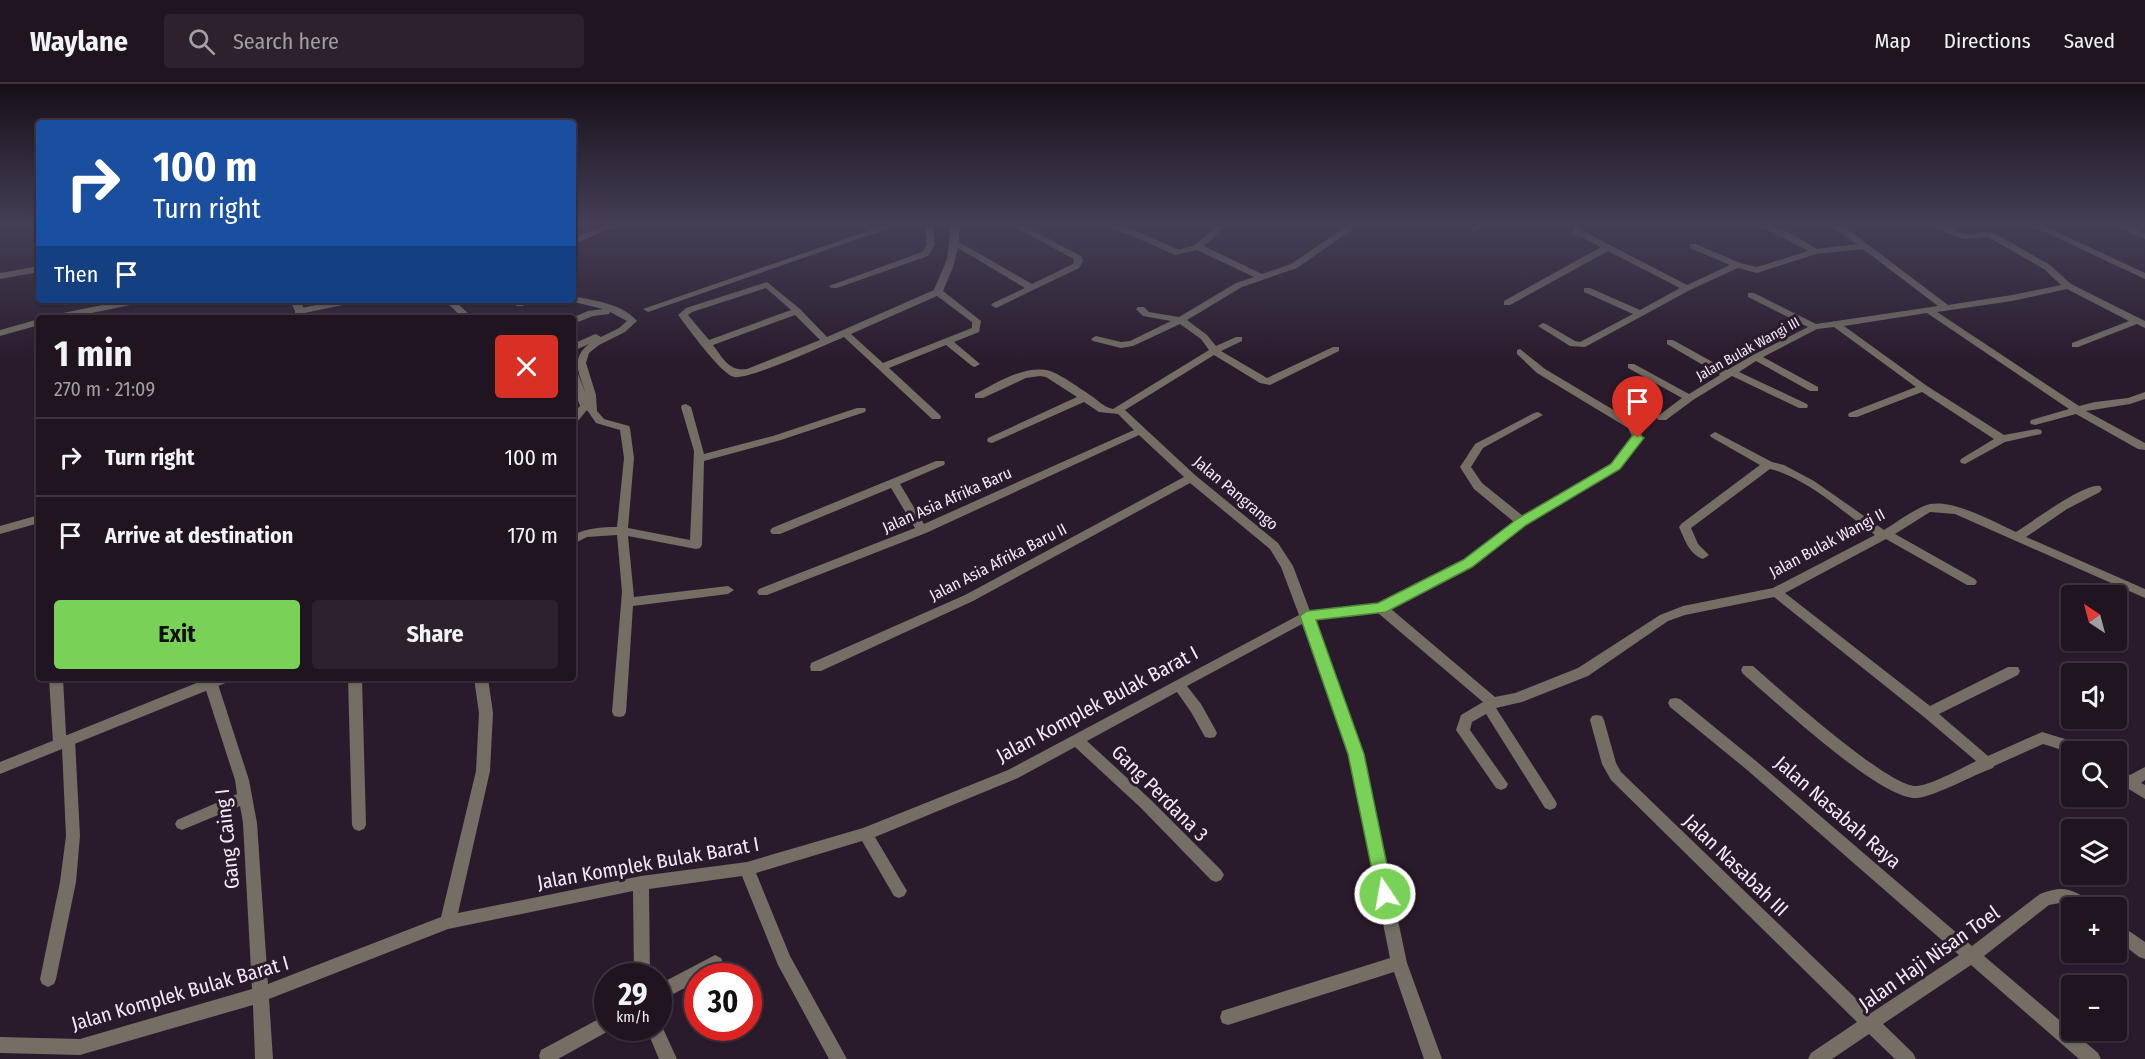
<!DOCTYPE html>
<meta charset="utf-8">
<style>
body{margin:0;font-family:"Fira Sans Condensed",sans-serif;background:#2d212e;color:#f1f3f6;height:100vh;display:flex;flex-direction:column;font-size:22px;white-space:nowrap}
*{box-sizing:border-box;margin:0}
p{font-size:20px;color:#a29ea5}
.icon{flex:none;width:33px;height:33px;fill:none;stroke:currentColor;stroke-width:2;stroke-linecap:round;stroke-linejoin:round}
.map{position:relative;flex:1;overflow:hidden}
.side{position:absolute;left:36px;top:231px;width:540px;height:366px;display:flex;flex-direction:column;background:#201421;border-radius:6px;box-shadow:0 2px 4px #0004,0 0 0 2px #3d333f}
.side>*{flex:none}
.guide{position:absolute;left:36px;top:36px;width:540px;height:183px;border-radius:6px;box-shadow:0 2px 4px #0004,0 0 0 2px #3d333f;background:#1a4fa0;color:#fff;overflow:hidden}
.needle{width:39px;rotate:324deg}
.tools{position:absolute;left:2061px;top:501px;display:grid;gap:12px}
.tools a{display:grid;place-items:center;width:66px;height:66px;border-radius:6px;background:#201421;box-shadow:0 2px 4px #0004,0 0 0 2px #3d333f;font-size:30px}
.speed{position:absolute;left:594px;top:879px;display:flex;gap:12px;font-size:30px;font-weight:700;text-align:center}
.speed>*{display:grid;place-content:center;width:78px;height:78px;border-radius:50%;background:#201421;box-shadow:0 2px 4px #0004,0 0 0 2px #3d333f;line-height:1}
.speed small{font-size:15px;font-weight:400}
.speed .limit{border:9px solid #d22;background:#fff;color:#111}
.pin{position:absolute;display:grid;place-items:center;width:51px;height:51px;color:#fff;margin:-62px -26px;border-radius:50% 50% 50% 0;rotate:-45deg;box-shadow:0 0 6px #0007}
.pin .icon{rotate:45deg}
.me{position:absolute;width:66px;margin:-33px;rotate:348deg;stroke-linejoin:round;filter:drop-shadow(0 0 4px #0008)}
.turn{display:flex;align-items:center;gap:21px;height:126px;padding:0 18px;font-size:27px}
.turn .icon{width:78px;height:78px;stroke-width:2.5}
.turn b{display:block;font-size:42px;line-height:51px}
.then{display:flex;align-items:center;height:57px;padding:0 18px;background:#0003;gap:12px;font-size:22px}
.round{display:grid;place-items:center;flex:none;width:63px;height:63px;border-radius:6px;background:#2d212e}
.headline{display:flex;align-items:center;justify-content:space-between;height:102px;padding:0 18px}
h1{font-size:36px;font-weight:700;line-height:45px}
.cta{display:flex;gap:12px;margin-top:auto;padding:12px 18px}
.cta a{flex:1;height:69px;border-radius:6px;background:#7ad157;color:#111;font-size:24px;font-weight:700;line-height:69px;text-align:center}
.cta a+a{background:#2d212e;color:#f1f3f6}
ul{padding:0;list-style:none}
li{display:flex;align-items:center;gap:18px;height:78px;padding:0 18px;border-top:2px solid #3d333f}
li div{flex:1}
li b{display:block;font-size:22px}
li em{font-style:normal}
header{display:flex;align-items:center;gap:36px;box-sizing:border-box;height:84px;padding:0 30px;background:#201421;border-bottom:2px solid #3d333f}
header strong{font-size:28px}
nav{display:flex;gap:33px;margin-inline-start:auto;font-size:21px}
.search{width:420px;height:54px;background:#2d212e;display:flex;align-items:center;gap:15px;box-sizing:border-box;padding:0 21px;border-radius:6px;color:#a29ea5;font-size:22px}
.map>svg:first-child{display:block}
.lines{fill:none;stroke-linecap:round;stroke-linejoin:round}
.minor{fill:#746e64;fill-rule:evenodd}
.tertiary{fill:#746e64;fill-rule:evenodd}
.route{fill:#7ad157;stroke:#4f8839;stroke-width:1.5}
.labels{text-anchor:middle;dominant-baseline:central;stroke-width:6;stroke-linejoin:round;paint-order:stroke}
.far-street-label{font-size:14px;fill:#f4eaf5;stroke:#2a1b2c}
.street-label{font-size:16px;fill:#f4eaf5;stroke:#2a1b2c}
.near-street-label{font-size:20px;fill:#f4eaf5;stroke:#2a1b2c}
</style>
<header>
<strong>Waylane</strong>
<div class="search"><svg class="icon" aria-label="search" viewBox="0 0 24 24"><circle cx="10" cy="10" r="6"/><path d="M15 15l6 6"/></svg>Search here</div>
<nav><a>Map</a><a>Directions</a><a>Saved</a></nav>
</header>
<div class="map">
<svg width="2145" height="975" viewBox="0 0 2145 975">
<rect width="100%" height="100%" fill="#2a1b2c"/>
<g class="lines">
<g class="minor">
<path d="M609 140H622L573 160V154Z"/>
<path d="M673 140H682L684 143 680 146Z"/>
<path d="M888 140H901L651 227 648 228 643 225Z"/>
<path d="M925 140H933L935 161 928 172 837 204H831L829 202 922 168 927 161Z"/>
<path d="M951 140H959V158L1032 200 1073 180 1074 175 1009 140H1020L1081 172 1083 177 1079 184 996 224 991 221 993 219 1025 204 958 164 953 183 943 207 981 237 979 248 954 258 980 280 975 283 972 282 946 261 889 284 940 331 941 333 940 335H932L844 253C825 261 749 296 734 293 721 290 688 244 678 231L686 224 767 198 800 225 827 253 934 206 947 175ZM766 204 791 226 709 256 688 231 692 228ZM937 212 972 238V244L883 279 851 250ZM795 231 820 256 747 285C729 288 723 274 713 261Z"/>
<path d="M1099 140C1128 140 1153 155 1179 166L1195 161 1219 140H1228L1204 162 1262 190 1291 180 1350 140H1360L1297 184 1242 203 1187 236 1207 251 1216 262 1236 253H1242V257L1221 267 1267 294 1333 263H1339V267L1270 301 1260 299 1214 271 1125 326 1195 391 1278 459 1293 482 1310 527 1380 520 1390 516 1463 476 1514 438 1474 405 1460 383 1475 360 1534 329 1538 328 1543 331 1483 364 1471 383 1482 399 1523 432 1611 381 1633 354 1628 344 1537 289 1517 270V266L1520 265 1545 285 1637 340 1643 354 1619 385 1526 441 1471 482 1391 525 1495 613 1515 609 1578 584 1660 531 1683 522 1773 504 1875 451C1844 429 1807 394 1770 385L1691 444 1698 460 1709 471 1703 475C1689 470 1685 456 1679 443L1681 440 1760 381 1711 353 1710 351 1715 348 1772 378 1784 381 1814 397 1884 446C1897 438 1910 428 1924 422 1947 411 1994 438 2016 448 2032 438 2084 399 2100 402L2102 405 2100 408 2067 425 2026 453 2145 505V514L1955 430 1930 428 1895 450 1975 495 1977 498 1975 501H1967L1886 455 1785 509 1930 622 2008 583H2018L2020 587 2018 591 1939 630 1988 672 2042 648 2078 659 2088 668H2072V669L2043 660 1994 682 1993 684C1973 691 1936 712 1917 714 1881 717 1773 615 1743 590L1741 586 1743 582H1753C1778 604 1888 703 1916 702 1929 702 1962 684 1976 677L1924 633 1774 513 1685 531 1668 537 1588 592 1522 618 1496 624 1555 716 1557 720 1555 724 1550 726 1545 724 1486 630 1472 638 1470 646 1508 700 1506 704 1501 706 1496 704 1456 646 1461 631 1483 618 1378 529 1313 536 1363 671 1407 879 1442 975H1424L1394 888 1228 941 1222 939 1220 933 1222 927 1228 925 1390 874 1349 671 1302 540 1187 602 1201 620 1215 645 1217 649 1215 653 1210 654 1205 653 1191 628 1177 608 1087 657 1151 716 1221 786 1224 791 1221 796 1216 798 1211 796 1141 724 1075 663 1018 694 875 753 904 802 907 807 904 812 899 814 894 812 862 757 756 789 790 872 847 975H829L778 881 742 792 649 805 650 892H634L633 807 448 845 269 915 273 975H255L253 921 80 971 0 969V953L80 955 252 905 243 739 240 722 182 746 177 744 175 740 177 736 237 710 235 696 202 594H216L249 696 257 739 268 900 441 833 476 687 479 629 474 594H488L493 629 490 687 458 829 641 792 747 778 863 744 1008 686 1299 531 1281 483 1270 465 1190 399 973 517 821 587H811L810 583 811 579 965 511 1184 393 1139 351 926 449 767 511H759L757 508 759 505 915 444 891 404 780 450H772L770 447 772 444 936 377H944L945 379 944 381 900 400 924 440 1134 346 1118 330 1099 328 1084 318 992 359 988 358 987 356 988 354 1077 313 1046 293 1040 292 1026 294 983 314H975V310C997 299 1025 280 1050 287 1060 290 1081 305 1090 311 1098 316 1103 323 1113 325L1209 266 1201 255 1180 240 1133 262 1121 264 1093 257 1091 255 1096 252 1121 258 1130 257 1171 237 1143 232 1136 225 1138 223H1144L1149 228 1179 233 1236 199 1254 193 1197 166 1175 171 1130 151Z"/>
<path d="M1475 140H1484L1475 149 1471 146Z"/>
<path d="M1574 140H1582L1581 146 1687 201 1730 181 1690 164V160H1696L1740 179 1757 183 1808 167 1757 140C1778 140 1799 154 1817 165L1857 160 1827 140H1838L1854 150 1948 221 2012 211 2061 201 2044 185 1988 153 1963 155 1947 149 1935 140C1950 140 1951 147 1964 150 1974 152 1984 147 1994 149L2050 181 2071 200 2145 237V244L2137 240 2078 263H2072V259L2129 237 2067 205 2012 217 1937 228 2079 322 2095 318 2128 314 2145 308V315L2130 320 2086 327 2145 359V366L2138 365 2076 330 2035 341 2031 340 2030 338 2031 336 2069 325 1927 229 1844 242 1927 302 2004 351 2037 345 2041 346 2042 348 2041 350 2005 358 1965 380 1961 379 1960 377 1961 375 1994 355 1922 308 1857 333H1849L1848 331 1849 329 1916 303 1834 243 1817 245 1763 273 1818 303V307H1810L1756 277 1739 288 1807 320 1808 322 1807 324H1799L1732 292 1693 316 1666 336H1658L1657 334 1658 332 1682 314 1628 284V280H1634L1689 310 1720 291 1667 260V256H1673L1727 286 1753 271 1808 243 1748 213V209H1754L1816 240 1938 222 1863 165 1816 170 1757 189 1738 184 1690 206 1585 263 1570 262 1538 242 1543 239 1546 240 1575 257 1580 258 1633 230 1584 208V204H1590L1640 226 1680 204 1608 167 1510 221H1504V217L1601 163 1573 149Z"/>
<path d="M2028 140H2040L2145 189V195Z"/>
<path d="M2113 140H2125L2145 149V155Z"/>
<path d="M39 182V188L0 195V189Z"/>
<path d="M573 212C594 217 622 219 637 237L625 248 599 261 589 269 586 279 596 311 597 327 604 335 629 342 630 344 634 374 628 444 690 456 694 367 681 323 682 321 686 320 691 323 704 370 773 352 857 324H865L866 326 865 328 781 356 704 377 702 461 700 464 696 465 628 452 634 513 728 502 734 506 728 510 633 522 626 628 624 632 619 633 614 632 612 628 622 508 617 451 587 453 573 460V451C587 444 601 443 617 443L624 374 620 346 596 339 587 326 577 338 573 339V329L580 322 573 303V287L578 290 586 310C580 290 569 276 589 260L573 267V260L593 251 596 250 601 253 619 244 627 237 610 228 609 230 593 232 573 240 572 234 588 227 603 225 570 217 573 216Z"/>
<path d="M127 216H145L140 219 67 234H48L53 231Z"/>
<path d="M339 216H357L352 219 300 230 295 227 297 225Z"/>
<path d="M444 216H454L473 234H463Z"/>
<path d="M509 216H520L525 220 523 222H517Z"/>
<path d="M39 235V241L0 252V246Z"/>
<path d="M39 431V439L0 450V442Z"/>
<path d="M49 594H63L66 651 73 652 75 656 80 752 76 798 56 895 54 900 48 903 42 900 40 895 60 798 66 752 62 664 55 663 53 659Z"/>
<path d="M348 594H362L366 741 364 745 359 747 354 745 352 741Z"/>
<path d="M1675 614 1680 615 1756 677 1972 862 2040 810C2066 800 2072 806 2094 819L2097 824H2074L2065 818 2049 821 1984 872 2098 969 2101 975H2079L1971 881 1883 940 1913 969 1916 975H1895L1869 950 1832 975H1808L1811 969 1857 938 1611 696 1602 680 1590 636 1592 632 1597 631 1602 632 1604 636 1616 679 1621 688 1871 929 1959 871 1746 685 1670 623 1668 619 1670 615Z"/>
<path d="M2116 683 2130 691 2145 683V696L2141 699 2145 701V715L2116 697Z"/>
<path d="M2116 838 2145 858V875L2139 873 2116 855Z"/>
<path d="M715 871 721 874 723 879C719 889 707 892 698 892V897L658 918V901Z"/>
<path d="M608 930V944H614L558 975H540L539 972 541 966Z"/>
<path d="M658 938H660L677 975H659L646 944H658Z"/>
</g>
<g class="tertiary">
<path d="M290 216H300L305 227V234H295V227Z"/>
<path d="M209 594H230L228 598 0 690V678Z"/>
</g>
</g>
<linearGradient id="sky" x2="0" y2="1"><stop stop-color="#170f18"/><stop offset="0.51" stop-color="#443f56"/><stop offset="1" stop-color="#443f56" stop-opacity="0"/></linearGradient>
<rect width="2145" height="277" fill="url(#sky)"/>
<path class="route" d="M1638 350 1644 354 1620 385 1526 441 1472 483 1386 528 1316 536 1364 670 1393 810 1391 815 1385 817 1378 815 1348 670 1300 532 1307 527 1378 519 1463 476 1517 435 1611 380 1633 351Z"/>
<g class="labels">
<g class="far-street-label">
<text transform="translate(1748 265) rotate(-29)">Jalan Bulak Wangi III</text>
</g>
<g class="street-label">
<text transform="translate(1236 409) rotate(40)">Jalan Pangrango</text>
<text transform="translate(947 416) rotate(-24)">Jalan Asia Afrika Baru</text>
<text transform="translate(1827 459) rotate(-28)">Jalan Bulak Wangi II</text>
<text transform="translate(998 478) rotate(-27)">Jalan Asia Afrika Baru II</text>
</g>
<g class="near-street-label">
<text transform="translate(1097 620) rotate(-28)">Jalan Komplek Bulak Barat I</text>
<text transform="translate(1160 709) rotate(45)">Gang Perdana 3</text>
<text transform="translate(1838 728) rotate(41)">Jalan Nasabah Raya</text>
<text transform="translate(227 755) rotate(-96)">Gang Caing I</text>
<text transform="translate(648 779) rotate(-10)">Jalan Komplek Bulak Barat I</text>
<text transform="translate(1736 781) rotate(44)">Jalan Nasabah III</text>
<text transform="translate(1929 874) rotate(-35)">Jalan Haji Nisan Toel</text>
<text transform="translate(180 909) rotate(-16)">Jalan Komplek Bulak Barat I</text>
</g>
</g>
</svg>
<div class="tools">
<a><svg class="needle" viewBox="-14 -14 28 28"><path d="M0-13l5 13h-10z" fill="#e53935"/><path d="M0 13l5-13h-10z" fill="#a29ea5"/></svg></a>
<a><svg class="icon" aria-label="sound" viewBox="0 0 24 24"><path d="M4 9h4l5-4v14l-5-4H4zM17 9q2 3 0 6"/></svg></a>
<a><svg class="icon" aria-label="search" viewBox="0 0 24 24"><circle cx="10" cy="10" r="6"/><path d="M15 15l6 6"/></svg></a>
<a><svg class="icon" aria-label="layers" viewBox="0 0 24 24"><path d="M12 4l9 5-9 5-9-5zM3 14l9 5 9-5"/></svg></a>
<a>+</a>
<a>−</a>
</div>
<div class="speed"><div>29<small>km/h</small></div><div class="limit">30</div></div>
<div class="pin" style="left:1638px;top:354px;background:#d93025"><svg class="icon" aria-label="arrive" viewBox="0 0 24 24"><path d="M6 21V4h12l-3 4 3 4H6"/></svg></div>
<svg class="me" style="left:1385px;top:810px" viewBox="-20 -20 40 40"><circle r="17" fill="#7ad157" stroke="#fff" stroke-width="3"/><path d="M0-11L8 9 0 5-8 9z" fill="#fff"/></svg>
<div class="guide">
<div class="turn"><svg class="icon" aria-label="right" viewBox="0 0 24 24"><path d="M7 20v-9h11M14 6l5 5-5 5"/></svg><div><b>100 m</b>Turn right</div></div>
<div class="then">Then<svg class="icon" aria-label="arrive" viewBox="0 0 24 24"><path d="M6 21V4h12l-3 4 3 4H6"/></svg></div>
</div>
<section class="side">
<div class="headline"><div><h1>1 min</h1><p>270 m · 21:09</p></div><a class="round" style="background:#d93025;color:#fff"><svg class="icon" aria-label="close" viewBox="0 0 24 24"><path d="M6 6l12 12M18 6L6 18"/></svg></a></div>
<ul>
<li><svg class="icon" aria-label="right" viewBox="0 0 24 24"><path d="M7 20v-9h11M14 6l5 5-5 5"/></svg><div><b>Turn right</b></div><em>100 m</em></li>
<li><svg class="icon" aria-label="arrive" viewBox="0 0 24 24"><path d="M6 21V4h12l-3 4 3 4H6"/></svg><div><b>Arrive at destination</b></div><em>170 m</em></li>
</ul>
<div class="cta"><a>Exit</a><a>Share</a></div>
</section>
</div>
